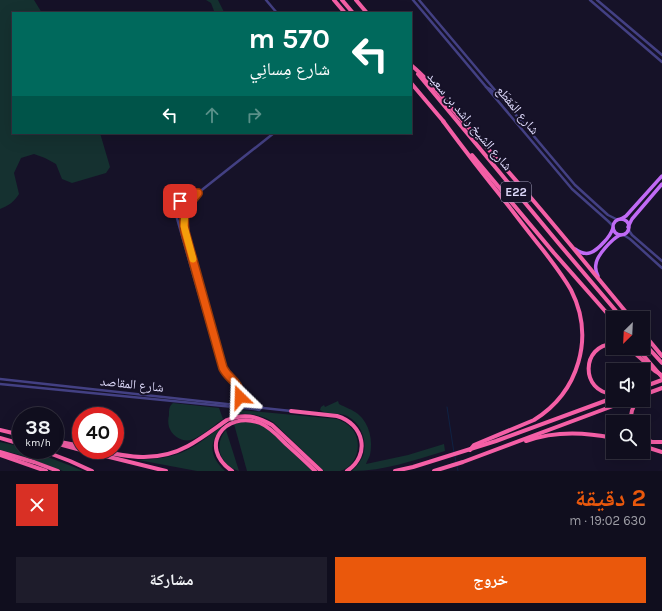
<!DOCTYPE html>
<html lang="ar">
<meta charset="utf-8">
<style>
body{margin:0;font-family:Karla,"Noto Naskh Arabic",sans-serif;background:#1e1c2b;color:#f1f3f6;direction:rtl;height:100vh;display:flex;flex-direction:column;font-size:15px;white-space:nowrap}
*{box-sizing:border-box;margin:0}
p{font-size:13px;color:#9c9ca4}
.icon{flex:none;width:22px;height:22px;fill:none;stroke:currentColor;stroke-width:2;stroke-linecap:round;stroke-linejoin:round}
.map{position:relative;height:471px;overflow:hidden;direction:ltr}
.drawer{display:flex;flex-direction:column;background:#100e1e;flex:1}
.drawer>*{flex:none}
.guide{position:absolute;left:12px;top:12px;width:400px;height:122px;border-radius:0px;box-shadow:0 4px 16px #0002,0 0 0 1px #302e3c;direction:rtl;background:#00695c;color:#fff;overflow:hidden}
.needle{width:26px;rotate:204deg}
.controls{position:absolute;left:606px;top:311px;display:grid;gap:8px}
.controls a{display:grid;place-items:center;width:44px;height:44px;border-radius:0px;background:#100e1e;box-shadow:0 4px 16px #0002,0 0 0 1px #302e3c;font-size:20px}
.speed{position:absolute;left:12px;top:407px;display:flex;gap:8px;font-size:20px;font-weight:700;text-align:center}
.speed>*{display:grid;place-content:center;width:52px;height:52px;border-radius:50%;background:#100e1e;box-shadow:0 4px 16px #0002,0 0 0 1px #302e3c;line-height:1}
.speed small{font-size:10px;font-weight:400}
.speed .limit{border:6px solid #d22;background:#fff;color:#111}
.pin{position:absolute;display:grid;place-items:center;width:34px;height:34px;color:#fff;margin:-17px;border-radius:8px;box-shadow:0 2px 6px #0006}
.me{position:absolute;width:44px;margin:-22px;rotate:338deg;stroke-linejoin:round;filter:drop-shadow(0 0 3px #0008)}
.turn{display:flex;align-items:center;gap:14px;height:84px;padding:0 16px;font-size:18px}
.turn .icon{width:52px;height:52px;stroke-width:2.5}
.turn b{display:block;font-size:28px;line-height:34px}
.lanes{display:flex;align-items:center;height:38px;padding:0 16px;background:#0003;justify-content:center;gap:20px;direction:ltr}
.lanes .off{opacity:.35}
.round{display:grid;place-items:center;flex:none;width:42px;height:42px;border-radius:0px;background:#1e1c2b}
.summary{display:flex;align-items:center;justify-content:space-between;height:68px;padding:0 16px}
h1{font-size:24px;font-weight:700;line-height:30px;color:#ea580c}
.button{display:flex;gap:8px;margin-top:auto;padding:8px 16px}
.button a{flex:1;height:46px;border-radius:0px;background:#ea580c;color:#fff;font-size:16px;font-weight:700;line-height:46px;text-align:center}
.button a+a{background:#1e1c2b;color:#f1f3f6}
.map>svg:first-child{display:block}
.green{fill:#153130}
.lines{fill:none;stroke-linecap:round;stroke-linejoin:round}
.stream{stroke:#0f2244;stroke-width:1}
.minor{stroke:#434083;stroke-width:2.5}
.major{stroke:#c06af5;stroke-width:3.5}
.highway{stroke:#f45fa6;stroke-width:4}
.route-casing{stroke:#983908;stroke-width:10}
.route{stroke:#ea580c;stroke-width:7}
.slow{stroke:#f59e0b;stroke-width:7}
.labels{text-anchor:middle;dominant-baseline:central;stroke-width:4;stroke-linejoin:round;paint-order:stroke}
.shield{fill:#161228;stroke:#a39fbc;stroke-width:1}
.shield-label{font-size:12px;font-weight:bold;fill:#dfdbfc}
.street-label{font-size:13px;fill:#dfdbfc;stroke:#161228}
</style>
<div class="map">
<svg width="662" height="471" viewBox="0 0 662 471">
<rect width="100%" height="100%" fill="#161228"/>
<g class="green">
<path d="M0 0H34L42 13H13V133H100L110 167 106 173 72 183 62 179 56 164 45 158 34 154 21 158 14 173 19 194C14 202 8 206 0 209Z"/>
<path d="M206 0H218L224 12 214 11 211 3Z"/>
<path d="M338 401 339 404C345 407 353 410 358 414 370 424 373 441 370 455 369 458 367 461 366 464L408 455 444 444 445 451C414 460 385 471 352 471 357 466 360 462 363 456 368 441 361 423 347 416 339 412 326 415 320 410L321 407 324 405 325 407Z"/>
<path d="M173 403 219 408 223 419C216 424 199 438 191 440 182 442 172 436 169 427 168 423 168 419 169 415 169 410 169 406 173 403Z"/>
<path d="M230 409 337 419C341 421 345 422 348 425 364 437 360 465 340 471 335 471 329 471 324 471L273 422C260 414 246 412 231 415Z"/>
<path d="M239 422C250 422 259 423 268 429L312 471H247L234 424Z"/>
<path d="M224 425C208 441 209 456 225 471H197L138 460C155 459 172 458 187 450 200 444 212 433 224 425Z"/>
<path d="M226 430 239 471C220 465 213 445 226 430Z"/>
<path d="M0 442 18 446 21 447V450H29L74 467 83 471H63L17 454 0 450Z"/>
</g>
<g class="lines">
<g class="stream">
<path d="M447 407 454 453"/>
<path d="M455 456 456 463"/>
<path d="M457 466 458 471"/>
</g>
<g class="minor">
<path d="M266 0 277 13"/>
<path d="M413 0 572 189 608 221 613 226"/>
<path d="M419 0 575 185 608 215 618 220"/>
<path d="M590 0 662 62"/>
<path d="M597 0 662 55"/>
<path d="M486 87 490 89 493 92H496"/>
<path d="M194 195 186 201 177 202 174 205V208L220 368C223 377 234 382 236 392 237 397 236 402 236 406"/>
<path d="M180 202C188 207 182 211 181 218 181 222 182 225 183 228"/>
<path d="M628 229 632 235 662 261"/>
<path d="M622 234 630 239 662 268"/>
<path d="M0 379 291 411"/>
<path d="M0 384 254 409 259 410 261 408"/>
<path d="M239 408C240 398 241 388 234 380 229 376 226 373 223 368L185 232C182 213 186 207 198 193L274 133"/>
</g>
<g class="major">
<path d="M621 219 626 216 662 176"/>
<circle cx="621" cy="227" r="8"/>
<path d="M628 227 632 219 662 184"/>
<path d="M575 249C587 258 595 252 604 242 608 238 611 234 613 228"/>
<path d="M598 276C596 272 595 268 596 264 597 255 612 239 620 235"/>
</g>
<g class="highway">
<path d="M334 0 345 13"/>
<path d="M342 0 353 13"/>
<path d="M356 0 367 13"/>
<path d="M411 65C433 83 448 105 467 126 524 187 577 253 631 318"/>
<path d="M418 74 560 245 622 318"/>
<path d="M411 83 444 122"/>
<path d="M443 121C463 148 483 174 504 200 517 217 530 234 543 250 553 263 563 276 571 290 595 337 579 392 534 420L474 445 470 450"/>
<path d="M472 155 554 253 613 320"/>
<path d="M643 333 662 356"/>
<path d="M643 342 662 363"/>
<path d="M613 344C581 345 580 392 613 394"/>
<path d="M629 348 655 371 660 374"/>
<path d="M637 348 662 377"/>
<path d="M643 387 662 380"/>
<path d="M643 395 662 388"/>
<path d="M291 411 337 416C364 424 371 455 347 471"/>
<path d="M631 422C630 413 632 407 638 400"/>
<path d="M0 430 21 435"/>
<path d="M0 438 21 444"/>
<path d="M643 439 652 442H662"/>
<path d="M55 441 81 446"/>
<path d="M526 441C554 431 585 432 613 438"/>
<path d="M55 443 81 450"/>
<path d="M643 446 662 452"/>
<path d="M41 450 70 461 92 471"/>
<path d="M81 450 166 471"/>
<path d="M95 450C128 457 157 463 188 446 201 439 214 429 227 420 244 413 256 416 272 425L321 471"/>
<path d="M0 452 34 462 58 471"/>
<path d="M0 455 46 471"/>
<path d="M232 471C197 447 225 410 260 423 270 427 278 436 286 444 296 453 306 462 315 471"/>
<path d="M395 471 413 467 496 441 613 398"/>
<path d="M434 471 463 462 629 400"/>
</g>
</g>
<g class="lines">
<g class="route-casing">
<path id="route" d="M180 201 187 200 196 193H198C186 207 182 213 185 232L223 368C229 380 239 380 240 397"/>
</g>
<use href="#route" class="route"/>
<path class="slow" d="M185 212 184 226 193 259"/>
</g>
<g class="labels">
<rect class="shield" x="501" y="182" width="30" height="20" rx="3"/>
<g class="shield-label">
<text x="516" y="192">E22</text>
</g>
<g class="street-label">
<text transform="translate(518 110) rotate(50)">شارع المَقطَع</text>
<text transform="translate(470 121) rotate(50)">شارع الشيخ راشد بن سعيد</text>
<text transform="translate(132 384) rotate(6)">شارع المقاصد</text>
</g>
</g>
</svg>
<div class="controls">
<a><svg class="needle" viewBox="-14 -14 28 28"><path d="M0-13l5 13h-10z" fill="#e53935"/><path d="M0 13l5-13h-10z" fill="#9c9ca4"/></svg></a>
<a><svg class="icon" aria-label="sound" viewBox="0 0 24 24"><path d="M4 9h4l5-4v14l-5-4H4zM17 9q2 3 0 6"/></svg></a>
<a><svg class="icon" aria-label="search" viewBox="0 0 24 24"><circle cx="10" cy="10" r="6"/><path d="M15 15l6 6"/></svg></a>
</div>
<div class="speed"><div>38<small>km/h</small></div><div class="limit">40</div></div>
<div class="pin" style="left:180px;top:201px;background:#d93025"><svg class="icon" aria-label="arrive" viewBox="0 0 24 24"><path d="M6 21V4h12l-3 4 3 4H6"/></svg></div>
<svg class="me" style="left:240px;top:397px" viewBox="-20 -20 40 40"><path d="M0-17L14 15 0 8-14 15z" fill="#ea580c" stroke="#fff" stroke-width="4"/></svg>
<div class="guide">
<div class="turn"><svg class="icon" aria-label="left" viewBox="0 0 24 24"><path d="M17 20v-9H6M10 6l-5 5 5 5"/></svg><div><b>570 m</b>شارع مِسانِي</div></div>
<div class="lanes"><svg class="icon" aria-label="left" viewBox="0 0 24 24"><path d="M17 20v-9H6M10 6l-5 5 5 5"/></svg><svg class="icon off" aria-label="ahead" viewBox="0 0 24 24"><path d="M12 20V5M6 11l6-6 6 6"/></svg><svg class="icon off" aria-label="right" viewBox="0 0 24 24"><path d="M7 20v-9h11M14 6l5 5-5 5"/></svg></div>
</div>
</div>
<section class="drawer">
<div class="summary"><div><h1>2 دقيقة</h1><p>630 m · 19:02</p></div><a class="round" style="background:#d93025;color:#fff"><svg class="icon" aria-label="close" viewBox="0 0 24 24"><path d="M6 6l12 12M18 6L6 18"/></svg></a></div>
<div class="button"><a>خروج</a><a>مشاركة</a></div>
</section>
